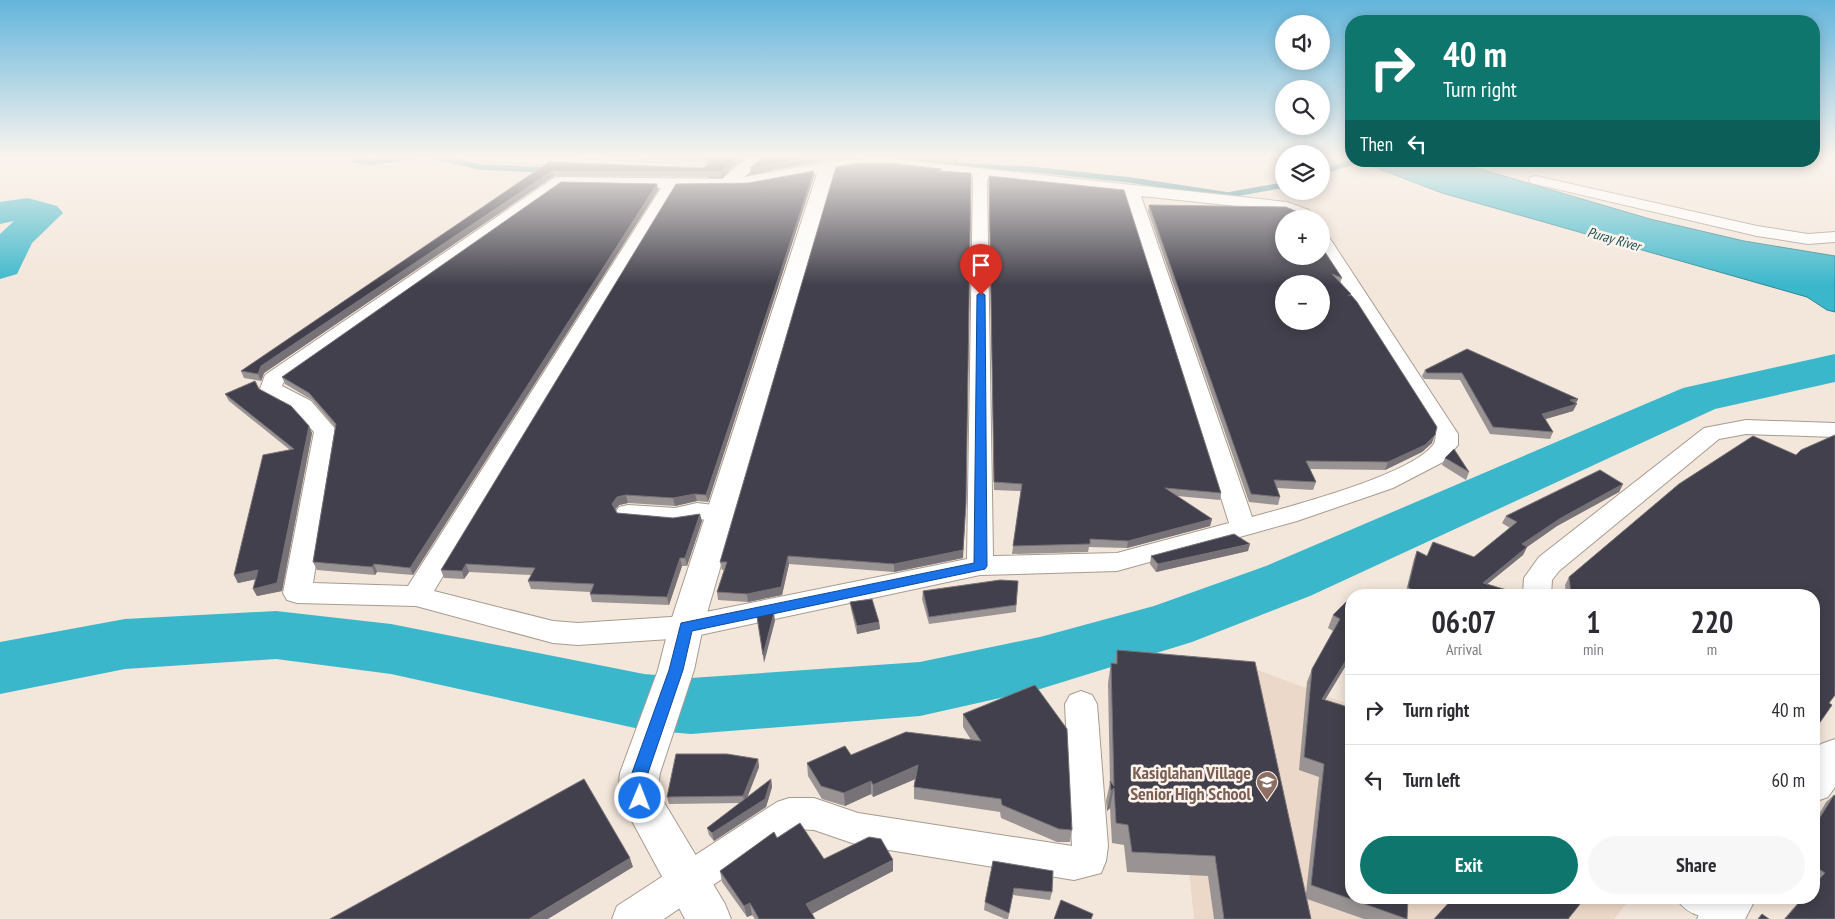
<!DOCTYPE html>
<meta charset="utf-8">
<style>
body{margin:0;font-family:"PT Sans Narrow",sans-serif;background:#f7f7f7;color:#2b2b33;height:100vh;display:flex;flex-direction:column;font-size:19px;white-space:nowrap}
*{box-sizing:border-box;margin:0}
p{font-size:16px;color:#7c7c81}
.icon{flex:none;width:28px;height:28px;fill:none;stroke:currentColor;stroke-width:2;stroke-linecap:round;stroke-linejoin:round}
.map{position:relative;flex:1;overflow:hidden}
.panel{position:absolute;left:1345px;top:589px;width:475px;height:315px;display:flex;flex-direction:column;background:#fff;border-radius:20px;box-shadow:0 2px 12px #0003}
.panel>*{flex:none}
.banner{position:absolute;left:1345px;top:15px;width:475px;height:152px;border-radius:20px;box-shadow:0 2px 12px #0003;background:#0f766e;color:#fff;overflow:hidden}
.controls{position:absolute;left:1275px;top:15px;display:grid;gap:10px}
.controls a{display:grid;place-items:center;width:55px;height:55px;border-radius:50%;background:#fff;box-shadow:0 2px 12px #0003;font-size:25px}
.pin{position:absolute;display:grid;place-items:center;width:42px;height:42px;color:#fff;margin:-51px -21px;border-radius:50% 50% 50% 0;rotate:-45deg;box-shadow:0 0 5px #0007}
.pin .icon{rotate:45deg}
.me{position:absolute;width:55px;margin:-28px;rotate:1deg;stroke-linejoin:round;filter:drop-shadow(0 0 4px #0008)}
.turn{display:flex;align-items:center;gap:18px;height:105px;padding:0 15px;font-size:22px}
.turn .icon{width:65px;height:65px;stroke-width:2.5}
.turn b{display:block;font-size:35px;line-height:42px}
.then{display:flex;align-items:center;height:48px;padding:0 15px;background:#0003;gap:10px;font-size:19px}
.eta{display:flex;justify-content:space-evenly;align-items:center;height:85px;text-align:center}
.eta b{font-size:30px;font-weight:700;line-height:35px}
.button{display:flex;gap:10px;margin-top:auto;padding:10px 15px}
.button a{flex:1;height:58px;border-radius:30px;background:#0f766e;color:#fff;font-size:20px;font-weight:700;line-height:58px;text-align:center}
.button a+a{background:#f7f7f7;color:#2b2b33}
ul{padding:0;list-style:none}
li{display:flex;align-items:center;gap:15px;height:70px;padding:0 15px;border-top:1px solid #e1e1e2}
li div{flex:1}
li b{display:block;font-size:19px}
li em{font-style:normal}
.map>svg:first-child{display:block}
.built{fill:#ecd8c8}
.water{fill:#3bb7cb;stroke:#2f8592}
.lines{fill:none;stroke-linecap:round;stroke-linejoin:round}
.stream{stroke:#2f8592;stroke-width:5.5}
.river{fill:#3bb7cb;fill-rule:evenodd}
.street-casing{stroke:#a79b90;stroke-width:2}
.secondary-casing{stroke:#a79b90;stroke-width:2}
.path{stroke:#938981;stroke-width:2;stroke-dasharray:2.5 2;stroke-linecap:butt}
.street{fill:#fff;fill-rule:evenodd}
.secondary{fill:#fff;fill-rule:evenodd}
.wall{fill:#9a9393}
.shaded-wall{fill:#777277}
.building{fill:#42404c;stroke:#777277;fill-rule:evenodd}
.route{fill:#1a73e8;stroke:#114b97}
.labels{text-anchor:middle;dominant-baseline:central;stroke-width:5;stroke-linejoin:round;paint-order:stroke}
.far-water-label{font-size:14px;font-style:italic;fill:#1e515a;stroke:#fef3ea}
.near-education-label{font-size:18px;font-weight:bold;fill:#785e54;stroke:#fef3ea;text-anchor:end}
</style>
<div class="map">
<svg width="1835" height="919" viewBox="0 0 1835 919">
<rect width="100%" height="100%" fill="#f3e6da"/>
<path class="built" d="M1168 661 1242 664 1351 705V898H1631L1614 919H1194Z"/>
<path class="water" d="M1358 161H1453L1650 219 1744 241 1835 256V312L1827 310 1807 297 1442 193Z"/>
<g class="lines">
<g class="stream">
<path d="M353 156 355 160 372 162 419 156"/>
<path d="M433 156 480 167 548 170"/>
<path d="M888 156 932 164 1029 169 1130 180 1228 195 1284 185"/>
<path d="M845 161 874 156"/>
<path d="M1321 172 1356 161"/>
<path d="M711 176 768 173"/>
</g>
<g class="river">
<path d="M28 198 57 206 63 213 32 243 17 274 0 279V234L14 221 0 224V202Z"/>
<path d="M1835 354V382L1715 409 1310 596 1192 642 1040 689 920 716 691 734 644 730 391 674 276 659 125 669 0 694V642L125 619 276 611 391 624 644 674 691 678 920 662 1040 637 1154 606 1266 566 1683 388Z"/>
</g>
<g class="street-casing">
<g id="street">
<path d="M465 156H570L568 159 673 164 680 168 673 172 472 160Z"/>
<path d="M885 158 1287 202 1309 210 1315 219H1299L1284 211 1141 196 1252 517C1292 506 1410 475 1433 445 1436 442 1435 438 1436 434L1321 251V233L1327 234 1458 434V445L1443 462 1393 488 1297 521 1117 571 980 575 686 638 578 645 553 643 416 606 297 603 287 600 283 593 314 432 295 411 263 394 260 389 265 375 554 178 559 177 728 179 735 183 728 187 676 188 434 591 553 621 578 623 686 616 967 559 973 177C936 171 898 165 861 167 851 168 827 176 821 167L823 164 847 160ZM987 179 1125 194 1229 523 1117 553 993 556ZM562 186 661 188 408 586 313 583 337 431 311 401 282 386 283 383Z"/>
<path d="M1536 176 1757 226 1808 234 1835 232V242L1808 244 1757 236 1531 183 1529 180 1531 177Z"/>
<path d="M1746 420 1835 423V437L1746 434 1719 439 1559 571 1552 580 1551 595H1523L1524 578 1539 557 1704 428Z"/>
<path d="M697 503 730 507 734 513 730 519 721 521 697 519 675 524 619 519 615 513 619 507 628 505 675 508Z"/>
<path d="M1081 691 1092 695 1097 704 1108 846 1106 861 1101 873 1074 880 858 845 814 830 794 829 664 919H612L617 906 777 802 789 798H814L858 813 1072 846 1065 704 1070 695Z"/>
<path d="M1676 898H1725L1734 904 1739 917 1738 919C1711 919 1689 919 1676 898Z"/>
</g>
</g>
<g class="secondary-casing">
<g id="secondary">
<path d="M750 156H769L744 177 828 162 834 163 836 167 703 627 694 670 660 773 658 785 659 794 725 904 731 919H685L626 810C620 797 618 788 620 773L658 670 669 627 817 174 749 187H722L719 183 722 179Z"/>
<path d="M1835 739V787L1828 797 1814 802V754L1821 744Z"/>
<path d="M1708 898H1756L1745 919H1697Z"/>
</g>
</g>
<path class="path" d="M1505 161 1522 166"/>
<use href="#street" class="street"/>
<use href="#secondary" class="secondary"/>
</g>
<g class="wall">
<path d="M572 156H747L721 177 554 176 264 373 261 381 244 378 241 371 549 162 702 168 707 165 703 162Z"/>
<path d="M764 156H883L828 160 751 174Z"/>
<path d="M886 156H964L955 164Z"/>
<path d="M942 169 963 558 894 572 789 564 782 595 748 602 718 600 717 592 724 570H722L720 562Z"/>
<path d="M814 171V176L708 502 697 501 675 506 628 503 619 505 615 510 617 513 702 521 687 566H682L669 605 592 602 590 594V592L531 589 528 581 531 575 469 572 464 579 444 578 441 570 748 183Z"/>
<path d="M989 181 1221 493 1220 500 1177 496 1212 519 1210 526 1127 548 1089 547 1088 552 1012 554 1021 491 994 490Z"/>
<path d="M657 184 658 190 413 575 377 572 375 575 317 570 313 562 335 427 312 400 285 384 282 377Z"/>
<path d="M1149 205 1284 219 1342 278 1340 283 1351 294 1350 296 1432 443 1422 452 1385 470 1310 469 1316 482 1313 490 1277 488 1280 497 1278 505 1249 502 1148 211Z"/>
<path d="M1467 349 1578 399 1573 411 1545 419 1553 432 1550 439 1490 434 1460 380 1424 379 1422 376 1425 370Z"/>
<path d="M259 389 312 433 282 591 257 596 253 589 256 579 238 583 234 575 290 450 229 401 225 394Z"/>
<path d="M1835 435V695L1829 703 1832 705 1814 731V595H1566L1565 585 1569 577 1679 484 1753 436 1796 455 1801 450Z"/>
<path d="M1445 458 1469 472 1466 480 1442 465Z"/>
<path d="M1623 484 1619 492 1557 526 1527 547 1523 555 1487 584 1524 595H1405L1414 559 1417 551 1427 556 1474 557 1510 528 1502 523 1506 516Z"/>
<path d="M1248 551 1156 572 1150 564 1151 556Z"/>
<path d="M1018 581 1016 612 929 624 922 599 923 591Z"/>
<path d="M1351 597V657L1325 700 1407 919H1364L1307 899 1311 919H1214L1208 876 1127 872 1124 845 1112 843 1110 808 1107 811 1106 801 1110 783 1108 683 1111 663 1114 664 1117 650 1306 893 1319 777 1299 770 1307 682 1312 669 1333 631 1328 628 1333 615Z"/>
<path d="M850 602 879 622 880 629 857 634 851 609Z"/>
<path d="M963 714 1072 830 1070 842H1057L1001 818 1000 812 914 799V787L915 779 873 797 871 794 845 806 822 799 808 776 807 763 851 755 971 740 963 727Z"/>
<path d="M758 759 759 767 747 798 771 779 772 787 766 807 714 841 709 835 707 828 740 803 669 804 667 797Z"/>
<path d="M1834 795 1835 919H1784L1802 898H1814V884L1817 880 1814 878V823L1826 802Z"/>
<path d="M777 838 824 859 893 871 812 913 815 919H755L752 915 747 917 722 882 720 871Z"/>
<path d="M993 861 1052 892 1050 900 1013 895 1008 919H1005L984 910 985 902Z"/>
</g>
<g class="shaded-wall">
<path d="M740 156H747L721 177V171Z"/>
<path d="M819 156H827L828 160 751 174 750 168Z"/>
<path d="M957 156H964L955 164V158Z"/>
<path d="M552 171 554 176 264 373 261 381 258 374 261 366Z"/>
<path d="M814 171V176L708 502 706 495Z"/>
<path d="M657 184 658 190 413 575 410 568Z"/>
<path d="M1578 399 1575 404H1577L1573 411 1539 421 1542 414 1570 400Z"/>
<path d="M309 426 312 433 282 591 257 596 253 589Z"/>
<path d="M1435 435 1432 443 1422 452 1385 470 1388 462Z"/>
<path d="M1623 484 1619 492 1557 526 1527 547 1523 555 1479 591 1483 583 1522 544 1561 518Z"/>
<path d="M695 494 697 501 675 506 673 498Z"/>
<path d="M626 495 628 503 619 505 613 512 612 504 617 497Z"/>
<path d="M966 503 963 558 894 572V564Z"/>
<path d="M700 514 702 521 687 566 685 558Z"/>
<path d="M1212 519 1210 526 1127 548 1128 541Z"/>
<path d="M1250 544 1248 551 1156 572 1158 564Z"/>
<path d="M788 556 789 564 782 595 748 602 747 594Z"/>
<path d="M680 558 682 566 669 605 667 597Z"/>
<path d="M374 564 377 572 375 575 372 567Z"/>
<path d="M466 564 469 572 464 579 462 571Z"/>
<path d="M258 570 262 578 238 583 234 575Z"/>
<path d="M774 613 775 621 764 663 763 655Z"/>
<path d="M879 622 880 629 857 634V626Z"/>
<path d="M1351 652V657L1317 713 1322 699Z"/>
<path d="M758 759 759 767 745 803 743 796Z"/>
<path d="M918 765V778L873 797V785Z"/>
<path d="M771 779 772 787 766 807 714 841 712 833Z"/>
<path d="M871 781V794L845 806 844 793Z"/>
<path d="M1114 788 1110 808 1107 811 1111 791Z"/>
<path d="M630 858 633 867 548 919H529Z"/>
<path d="M893 860V871L808 916 806 904Z"/>
<path d="M750 903 752 915 747 917 744 906Z"/>
</g>
<g class="building">
<path d="M693 156H740L721 171H552L261 366 258 374 241 371 549 162 702 168 711 163 702 157Z"/>
<path d="M764 156H819L750 168Z"/>
<path d="M936 156H957L955 158Z"/>
<path d="M861 163H889L942 169 939 171 971 173 966 503 963 550 894 564 788 556 781 587 747 594 717 592 727 562H720L836 167Z"/>
<path d="M814 171 706 495 695 494 673 498 626 495 617 497 612 504 617 513 673 518 700 514 685 558H680L667 597 590 594 594 584 528 581 535 568 466 564 462 571 441 570 676 184 748 183Z"/>
<path d="M989 176 1124 190 1221 493 1165 488 1212 519 1128 541 1090 539V544L1013 546 1022 484 994 482Z"/>
<path d="M561 182 657 184 410 568 374 564 372 567 313 562 336 424 309 393 282 377Z"/>
<path d="M1149 205 1286 207 1305 215 1307 219H1284V256H1321V246L1342 278 1332 274 1351 294 1348 296 1351 295 1357 302 1437 427 1435 435 1425 445 1388 462 1306 461 1316 482 1274 480 1280 497 1251 494ZM1284 284H1321V321H1284Z"/>
<path d="M1467 349 1578 399 1570 400 1577 404 1542 414 1553 432 1493 427 1462 373H1427L1425 370Z"/>
<path d="M255 381 259 389 291 406 309 426 277 583 253 589 258 570 234 575 263 455 294 449 225 394Z"/>
<path d="M1835 435V695L1829 703 1832 705 1814 731V595H1571L1569 577 1679 484 1753 436 1796 455 1801 450Z"/>
<path d="M1454 449 1469 472 1445 458Z"/>
<path d="M1600 470 1623 484 1561 518 1522 544 1527 547 1483 583 1524 595H1418L1408 587 1417 551 1427 556 1433 542 1474 557 1517 522 1506 516Z"/>
<path d="M1234 534 1250 544 1158 564 1151 556Z"/>
<path d="M1000 580 1018 581 1016 605 929 617 923 591Z"/>
<path d="M1351 597V652L1322 699 1351 708V898H1408L1407 919 1311 885 1324 764 1304 757 1312 669 1340 619 1333 615Z"/>
<path d="M872 599 879 622 857 626 850 602Z"/>
<path d="M774 613 763 655 757 617Z"/>
<path d="M1117 650 1255 662 1311 919H1224L1215 856 1132 852 1128 825 1116 823 1114 788 1111 791 1110 781 1114 786 1111 663 1117 664Z"/>
<path d="M1035 685 1067 729 1072 830 1059 829 1002 805 1001 799 914 787 918 765 873 785 871 781 844 793 821 786 807 763 845 746 851 755 906 732 981 741 963 714Z"/>
<path d="M676 754H727L758 759 743 796 667 797Z"/>
<path d="M584 779 630 858 529 919H330Z"/>
<path d="M771 779 765 799 712 833 707 828Z"/>
<path d="M1834 795 1835 796V919H1785L1803 898H1814V885L1825 873 1814 866V827Z"/>
<path d="M800 823 824 859 869 837 881 839 893 860 806 904 815 919H759L750 903 744 906 720 871 774 832 777 838Z"/>
<path d="M993 861 1053 871 1052 892 1014 888 1009 913 985 902Z"/>
<path d="M1453 898H1585L1568 919H1434Z"/>
<path d="M1061 900 1093 914 1091 919H1054Z"/>
<path d="M1762 914 1769 919H1758Z"/>
</g>
<linearGradient id="sky" x2="0" y2="1"><stop stop-color="#63b5dc"/><stop offset="0.55" stop-color="#faf4ee"/><stop offset="1" stop-color="#faf4ee" stop-opacity="0"/></linearGradient>
<rect width="1835" height="285" fill="url(#sky)"/>
<path class="route" d="M981 292 985 295 987 566 985 569 692 631 683 670 648 773V798L645 803 640 805 634 803 631 798 632 773 669 670 681 623 974 563 977 295Z"/>
<defs>
<g id="school-pin" transform="scale(1.125)"><path d="M0 17L-7.5 6A9.5 9.5 0 1 1 7.5 6Z" fill="#8d6e63" stroke="#fef3ea"/><path d="M0-5L7-2L0 1L-7-2ZM-4 1L0 2.5L4 1V4Q0 6-4 4Z" fill="#fff"/></g>
</defs>
<g fill-rule="evenodd">
<use href="#school-pin" x="1267" y="782"/>
</g>
<g class="labels">
<g class="far-water-label">
<text transform="translate(1614 239) rotate(16)">Puray River</text>
</g>
<g class="near-education-label">
<text x="1251" y="772">Kasiglahan Village<tspan x="1251" dy="21">Senior High School</tspan></text>
</g>
</g>
</svg>
<div class="controls">
<a><svg class="icon" aria-label="sound" viewBox="0 0 24 24"><path d="M4 9h4l5-4v14l-5-4H4zM17 9q2 3 0 6"/></svg></a>
<a><svg class="icon" aria-label="search" viewBox="0 0 24 24"><circle cx="10" cy="10" r="6"/><path d="M15 15l6 6"/></svg></a>
<a><svg class="icon" aria-label="layers" viewBox="0 0 24 24"><path d="M12 4l9 5-9 5-9-5zM3 14l9 5 9-5"/></svg></a>
<a>+</a>
<a>−</a>
</div>
<div class="pin" style="left:981px;top:295px;background:#d93025"><svg class="icon" aria-label="arrive" viewBox="0 0 24 24"><path d="M6 21V4h12l-3 4 3 4H6"/></svg></div>
<svg class="me" style="left:640px;top:798px" viewBox="-20 -20 40 40"><circle r="17" fill="#1a73e8" stroke="#fff" stroke-width="3"/><path d="M0-11L8 9 0 5-8 9z" fill="#fff"/></svg>
<div class="banner">
<div class="turn"><svg class="icon" aria-label="right" viewBox="0 0 24 24"><path d="M7 20v-9h11M14 6l5 5-5 5"/></svg><div><b>40 m</b>Turn right</div></div>
<div class="then">Then<svg class="icon" aria-label="left" viewBox="0 0 24 24"><path d="M17 20v-9H6M10 6l-5 5 5 5"/></svg></div>
</div>
<section class="panel">
<div class="eta">
<div><b>06:07</b><p>Arrival</p></div>
<div><b>1</b><p>min</p></div>
<div><b>220</b><p>m</p></div>
</div>
<ul>
<li><svg class="icon" aria-label="right" viewBox="0 0 24 24"><path d="M7 20v-9h11M14 6l5 5-5 5"/></svg><div><b>Turn right</b></div><em>40 m</em></li>
<li><svg class="icon" aria-label="left" viewBox="0 0 24 24"><path d="M17 20v-9H6M10 6l-5 5 5 5"/></svg><div><b>Turn left</b></div><em>60 m</em></li>
</ul>
<div class="button"><a>Exit</a><a>Share</a></div>
</section>
</div>
